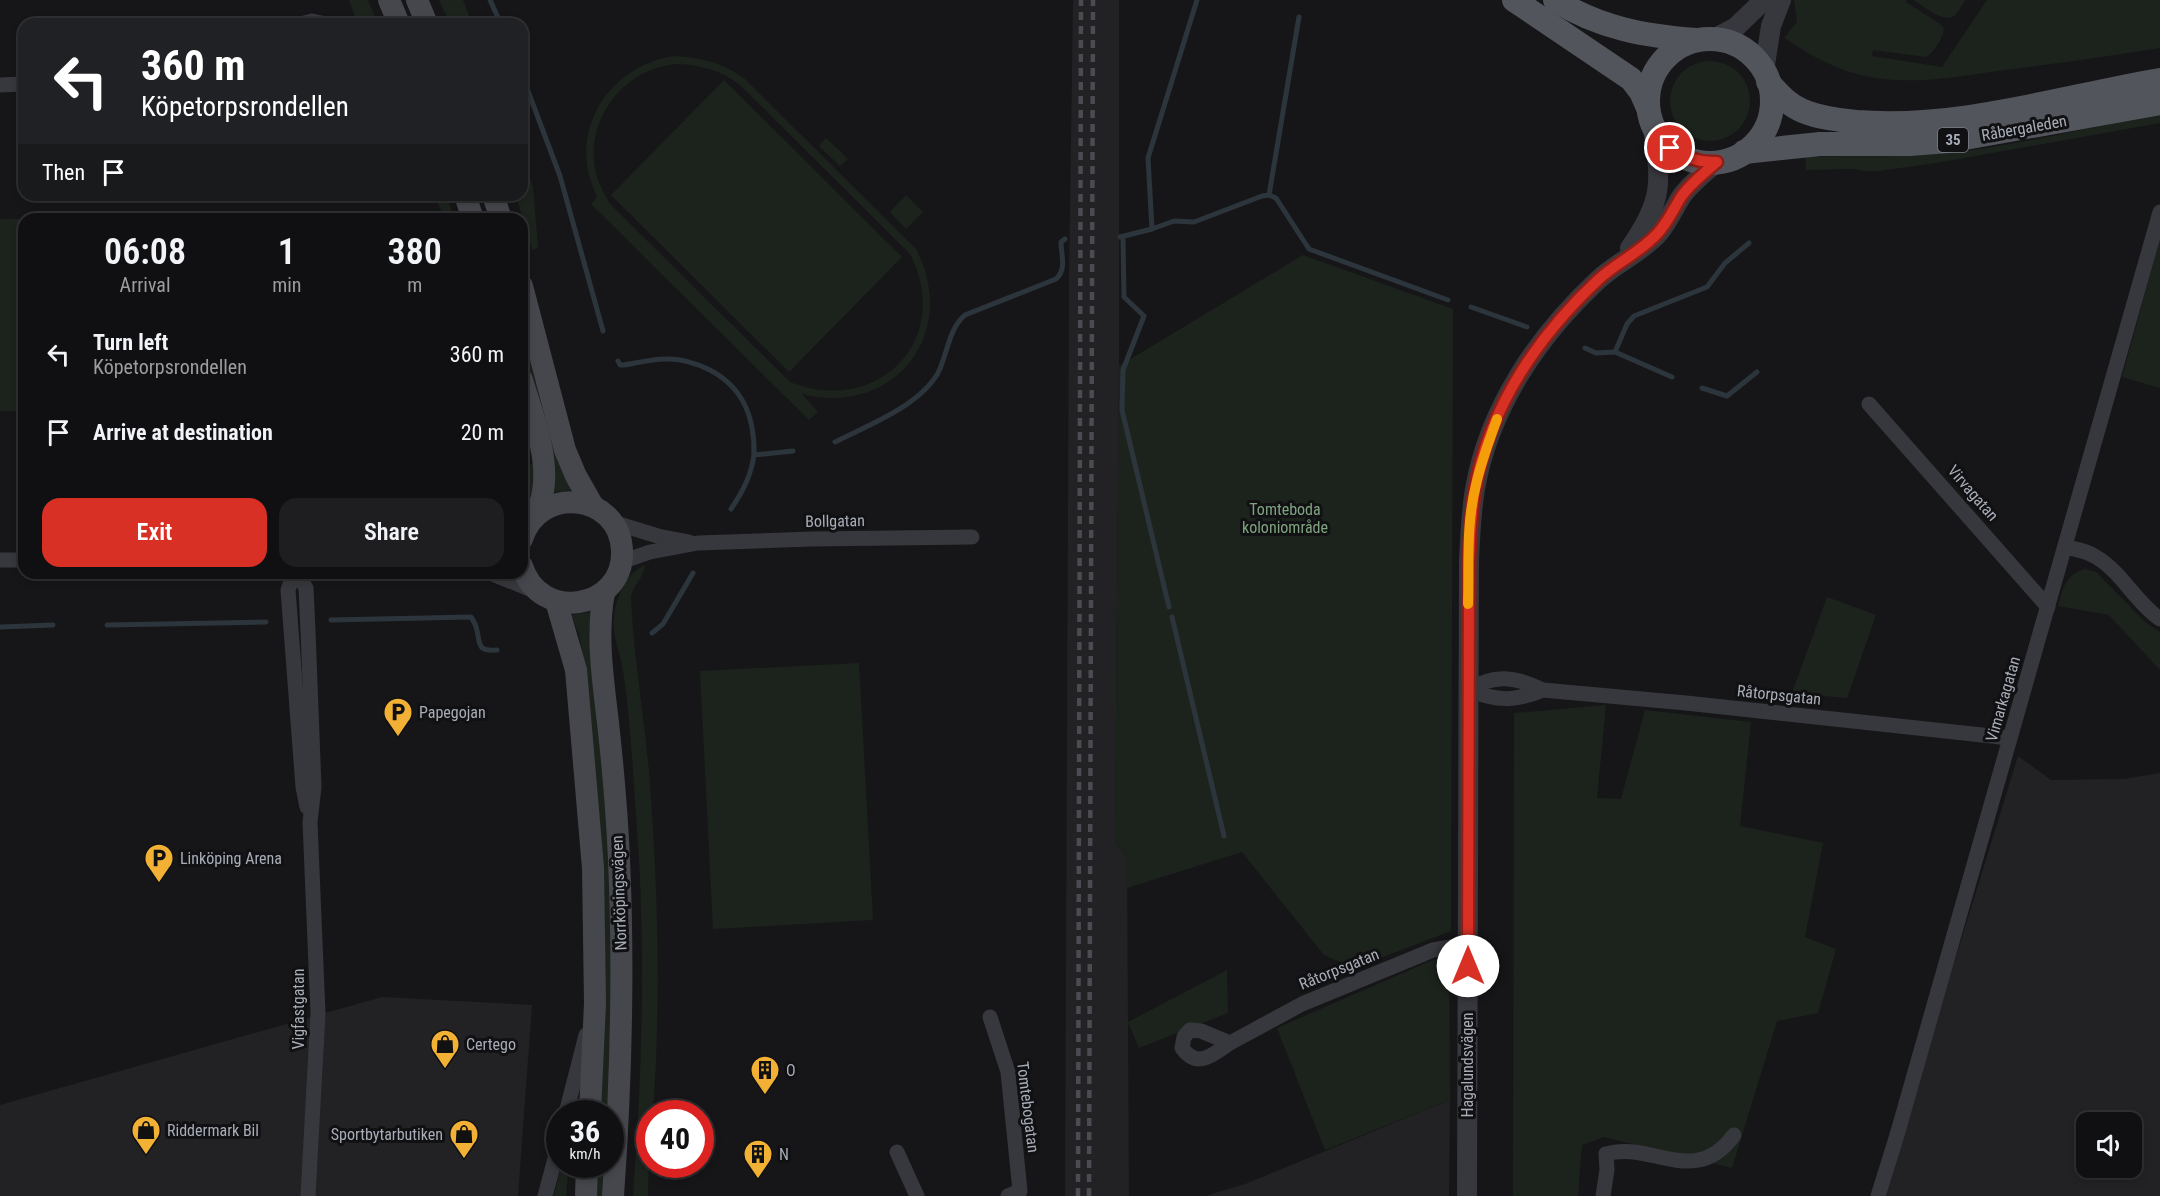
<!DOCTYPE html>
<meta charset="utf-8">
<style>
body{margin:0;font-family:"Roboto Condensed",sans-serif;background:#1e1e20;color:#f1f3f6;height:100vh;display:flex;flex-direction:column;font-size:22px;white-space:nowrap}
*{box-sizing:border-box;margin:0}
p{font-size:20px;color:#9c9d9f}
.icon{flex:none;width:33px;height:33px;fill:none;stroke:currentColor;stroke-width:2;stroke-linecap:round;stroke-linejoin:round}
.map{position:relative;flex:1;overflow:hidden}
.drawer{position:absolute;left:18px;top:213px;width:510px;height:366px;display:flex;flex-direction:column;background:#101012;border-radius:18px;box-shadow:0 3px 9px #0003,0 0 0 2px #303032}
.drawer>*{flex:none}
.top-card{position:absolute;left:18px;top:18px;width:510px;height:183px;border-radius:18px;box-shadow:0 3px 9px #0003,0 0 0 2px #303032;background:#202124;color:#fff;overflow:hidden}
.tools{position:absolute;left:2076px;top:1112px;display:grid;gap:12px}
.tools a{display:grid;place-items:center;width:66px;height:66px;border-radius:12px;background:#101012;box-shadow:0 3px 9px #0003,0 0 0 2px #303032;font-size:30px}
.speed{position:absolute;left:546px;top:1100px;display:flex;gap:12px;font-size:30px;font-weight:700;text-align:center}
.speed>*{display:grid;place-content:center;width:78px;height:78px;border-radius:50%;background:#101012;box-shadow:0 3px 9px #0003,0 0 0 2px #303032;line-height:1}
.speed small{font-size:15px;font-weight:400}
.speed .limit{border:9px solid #d22;background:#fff;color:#111}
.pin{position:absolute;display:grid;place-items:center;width:51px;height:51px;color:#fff;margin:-26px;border:3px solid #fff;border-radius:50%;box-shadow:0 2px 6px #0007}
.me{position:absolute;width:66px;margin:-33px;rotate:0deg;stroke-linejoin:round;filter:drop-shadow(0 0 4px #0008)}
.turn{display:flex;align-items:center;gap:21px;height:126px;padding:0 24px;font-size:27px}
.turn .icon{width:78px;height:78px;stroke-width:2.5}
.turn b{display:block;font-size:42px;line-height:51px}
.then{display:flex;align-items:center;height:57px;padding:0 24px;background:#0003;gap:12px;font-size:22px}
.eta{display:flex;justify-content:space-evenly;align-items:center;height:102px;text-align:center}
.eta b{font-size:36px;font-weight:600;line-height:42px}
.primary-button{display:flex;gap:12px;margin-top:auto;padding:12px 24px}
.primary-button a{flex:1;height:69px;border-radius:18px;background:#d93025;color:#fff;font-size:24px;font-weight:600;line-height:69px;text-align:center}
.primary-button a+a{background:#1e1e20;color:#f1f3f6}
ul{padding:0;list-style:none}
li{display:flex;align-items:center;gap:18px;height:78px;padding:0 24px}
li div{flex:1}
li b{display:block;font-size:22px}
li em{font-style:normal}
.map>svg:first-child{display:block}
.built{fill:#222225;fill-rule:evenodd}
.green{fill:#1c231d;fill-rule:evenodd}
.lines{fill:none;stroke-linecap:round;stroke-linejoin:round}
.stream{stroke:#2c353c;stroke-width:5}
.minor{stroke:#37383d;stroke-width:15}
.tertiary{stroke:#37383d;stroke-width:20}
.secondary{stroke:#45474d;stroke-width:22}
.primary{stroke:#53555c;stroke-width:24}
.rail{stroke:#4a4c52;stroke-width:4.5;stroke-dasharray:8 6;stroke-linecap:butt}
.route-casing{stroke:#8d1f18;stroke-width:15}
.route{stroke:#d93025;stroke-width:10}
.slow{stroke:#f59e0b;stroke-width:10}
.labels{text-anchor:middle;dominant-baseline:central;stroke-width:6;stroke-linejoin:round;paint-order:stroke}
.shield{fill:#111113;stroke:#7b7e86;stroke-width:1.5}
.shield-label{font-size:15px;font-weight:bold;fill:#a8adb8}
.street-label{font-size:16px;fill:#a8adb8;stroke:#111113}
.park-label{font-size:16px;fill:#7fa381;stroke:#111113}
.poi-label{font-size:16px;fill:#a8adb8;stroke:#111113;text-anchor:start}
</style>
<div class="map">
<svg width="2160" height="1196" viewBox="0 0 2160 1196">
<rect width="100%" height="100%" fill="#161618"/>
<g class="built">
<path d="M1073 0H1119V366L1115 842 1127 858 1129 1196H1065L1069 278Z"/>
<path d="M2018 756 2051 780 2124 779 2160 773V1196H1882ZM2086 1122H2132V1167H2086Z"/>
<path d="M382 997 532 1005 518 1196H0V1105Z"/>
<path d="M1450 1100 1449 1196H1205L1245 1184Z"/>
</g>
<g class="green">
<path d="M349 0H368L378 24H358Z"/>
<path d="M439 0H463L472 24H450Z"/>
<path d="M1794 0H1907L1906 2 1940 24 1944 29C1942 39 1934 53 1926 57L1873 50 1872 56 1942 67 1987 0H2160V48C2106 57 2052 64 1997 71 1956 77 1912 85 1870 77 1838 71 1811 56 1784 38L1797 22Z"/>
<path d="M1914 0H1965C1962 5 1958 13 1954 16 1943 23 1923 6 1914 0Z"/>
<path d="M676 56C702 58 724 63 745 79L916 249C960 334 894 417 802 394L818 412 809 420 591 204 597 197C594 189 590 180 588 171 577 114 620 62 676 56ZM677 64C700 65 721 70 740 85L910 254C954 339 878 417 790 382L610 204C604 193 597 181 595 169 586 117 625 68 677 64Z"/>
<circle cx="1710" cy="101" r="40"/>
<path d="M724 80 902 257 789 372 611 195Z"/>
<path d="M2160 114V123L1942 162 1879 171H1865L1852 169 1806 170 1805 157C1848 155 1890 158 1933 154 2009 148 2085 128 2160 114Z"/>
<path d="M826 138 848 159 840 166 819 146Z"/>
<path d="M522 153 533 187 538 248 532 250 516 195H522Z"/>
<path d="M434 195H446L455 219H445Z"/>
<path d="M906 195 923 212 906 229 890 212Z"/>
<path d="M276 215V219H24V411H0V219Z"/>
<path d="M2160 239V388L2122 377Z"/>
<path d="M1303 255 1453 309 1451 931 1354 968 1324 955 1242 852 1127 888V858L1115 842 1119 366Z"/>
<path d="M522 317 573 490 554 492 552 454 522 343Z"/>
<path d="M529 464H534L532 492 522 510V487Z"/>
<path d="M645 565C644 577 634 584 631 596 633 655 644 713 649 772 658 885 661 1000 653 1113H650L648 1196H633C642 1074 646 951 637 828 633 776 631 722 623 670 620 652 612 636 614 617 616 597 626 573 645 565Z"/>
<path d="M2085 569 2096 572 2145 622 2160 632V670L2109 615 2058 606C2063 588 2066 574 2085 569Z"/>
<path d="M1827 597 1876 615 1847 698 1792 693Z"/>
<path d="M590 612 589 635 608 837 612 943 610 1113H601L604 1026 583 657 579 634 571 615Z"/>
<path d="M859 663 873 920 713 929 700 671Z"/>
<path d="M1606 705 1597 798 1621 799 1645 710 1751 722 1740 826 1823 843 1805 937 1836 949 1818 1013 1777 1021 1732 1168 1604 1137 1582 1145 1578 1196H1513L1514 713Z"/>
<path d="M1449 959 1450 1100 1325 1150 1277 1028 1433 960Z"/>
<path d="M1227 970 1228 1013 1139 1048 1128 1022Z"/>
<path d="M598 1164H607L605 1196H596Z"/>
<path d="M563 1167 568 1172 566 1196H554L560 1170Z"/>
</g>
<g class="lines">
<g class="stream">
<path d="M490 0 501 24"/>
<path d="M522 75 560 176 603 331"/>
<path d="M1269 195 1299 17"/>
<path d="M1152 229 1148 158 1197 0"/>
<path d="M1120 237 1152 229 1174 221 1194 222 1262 196 1269 195 1276 198 1309 249 1448 300"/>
<path d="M1123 237 1124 297 1144 316 1123 370 1122 410 1169 607"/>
<path d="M1471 307 1527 327"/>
<path d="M1585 348 1596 353 1615 352 1672 377"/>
<path d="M1615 352 1627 324 1634 316 1707 287 1725 263 1749 243"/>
<path d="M618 361 620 365H624C637 363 652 359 665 359 681 358 696 363 710 370 744 388 755 418 754 455"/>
<path d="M1702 388 1727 396 1757 372"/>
<path d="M835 442C869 425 919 406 938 373 947 355 949 328 965 315L1056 279C1067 269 1061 255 1061 242L1065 239"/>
<path d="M731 509C743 491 751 476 754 455L793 451"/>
<path d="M1172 617 1224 836"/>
<path d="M331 620 471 617C473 620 475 623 476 627 481 642 475 652 497 650"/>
<path d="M107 625 266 622"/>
<path d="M0 627 53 625"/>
<path d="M652 633 663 624 693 573"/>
</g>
<g class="minor">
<path d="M301 24 312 21 326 24"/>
<path d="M0 85 24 84"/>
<path d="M1869 404 2048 607"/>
<path d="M612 522 658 536 689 542"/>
<path d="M2065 547C2076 549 2087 551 2096 557 2122 572 2135 602 2160 619"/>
<path d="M0 560H24"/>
<path d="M621 562 650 552 698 543 812 539 972 537"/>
<path d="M294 573 288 590 303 787 307 807"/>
<path d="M297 573 306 588 308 631 314 787 310 822 318 1013 308 1196"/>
<path d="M490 573 537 592"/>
<path d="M1468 690C1495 673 1516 677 1543 690L1686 703 2010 738"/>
<path d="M1468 690C1497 701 1514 702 1543 690"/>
<path d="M990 1017 1008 1072 1020 1191 1008 1196"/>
<path d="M1230 1043C1213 1054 1198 1070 1182 1048L1184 1037 1190 1030 1201 1031 1230 1043 1302 1004 1433 950 1468 944"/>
<path d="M566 1113 586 1035"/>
<path d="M897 1152 917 1196"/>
<path d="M545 1196 560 1140"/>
<path d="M1603 1196 1607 1170 1606 1154C1650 1140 1695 1189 1734 1135"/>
<path d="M1878 1196 1897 1135 2160 212"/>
</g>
<g class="tertiary">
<path d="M1713 39 1736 27 1764 0"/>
<path d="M1764 71 1771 26 1781 0"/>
<path d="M1630 248C1665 199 1661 180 1652 123"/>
<path d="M1467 1196 1469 561C1470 537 1471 513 1475 489 1489 407 1539 335 1598 280 1616 263 1640 253 1657 235 1667 224 1673 210 1681 197 1691 183 1704 173 1717 162"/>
</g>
<g class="secondary">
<path d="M389 0 399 24"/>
<path d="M417 0 427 24"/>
<path d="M465 195 473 219"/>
<path d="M493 195 501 219"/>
<path d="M522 286 565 450 576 476 593 506"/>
<path d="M522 380C532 414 549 455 543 491 542 499 539 506 537 514"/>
<path d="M522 539C539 484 619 493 622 550 625 609 540 624 522 566"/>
<path d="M604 592C596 636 603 679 608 723 613 768 617 814 619 859 624 972 621 1084 613 1196"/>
<path d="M556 601 576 670 593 868 595 1003 590 1113"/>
<path d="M586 1196 587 1164"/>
</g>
<g class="primary">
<path d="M1514 0 1631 79 1641 92 1648 108"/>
<path d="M1555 0C1599 28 1645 36 1696 40"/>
<circle cx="1710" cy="101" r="62"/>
<path d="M1768 82C1779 94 1788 105 1803 111 1820 118 1839 120 1857 122 1959 130 2060 97 2160 80"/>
<path d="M1744 152 1820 144H1910L1948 141 2160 103"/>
</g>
<g class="rail">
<path d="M1078 1196 1081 0"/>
<path d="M1089 1196 1093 0"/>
</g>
</g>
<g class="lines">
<g class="route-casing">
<path id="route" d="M1468 966 1469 561C1470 537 1471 513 1475 489 1489 407 1539 335 1598 280 1616 263 1639 253 1656 235 1667 224 1673 210 1681 197 1691 183 1704 173 1717 162 1699 163 1685 158 1670 148"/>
</g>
<use href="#route" class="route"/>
<path class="slow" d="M1468 604C1469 565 1466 523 1476 485 1481 462 1489 441 1497 419"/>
</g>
<defs>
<g id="parking-pin" transform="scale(1.5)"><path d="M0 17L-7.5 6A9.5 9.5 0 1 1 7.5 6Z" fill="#f2b134" stroke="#111113"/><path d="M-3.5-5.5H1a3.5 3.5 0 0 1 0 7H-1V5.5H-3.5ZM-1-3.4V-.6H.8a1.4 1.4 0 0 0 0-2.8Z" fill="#111"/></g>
<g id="shop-pin" transform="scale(1.5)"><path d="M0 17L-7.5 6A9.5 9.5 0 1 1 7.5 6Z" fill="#f2b134" stroke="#111113"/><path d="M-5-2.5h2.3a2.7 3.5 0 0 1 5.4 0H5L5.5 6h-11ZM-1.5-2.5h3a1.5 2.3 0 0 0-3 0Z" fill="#111"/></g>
<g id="building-pin" transform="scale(1.5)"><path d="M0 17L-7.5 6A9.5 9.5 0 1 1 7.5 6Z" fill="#f2b134" stroke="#111113"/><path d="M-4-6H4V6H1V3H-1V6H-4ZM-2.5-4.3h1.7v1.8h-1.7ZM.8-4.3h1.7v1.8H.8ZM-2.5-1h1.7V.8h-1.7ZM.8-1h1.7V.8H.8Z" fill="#111"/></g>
</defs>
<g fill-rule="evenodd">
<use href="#parking-pin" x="398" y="712"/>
<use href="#parking-pin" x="159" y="858"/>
<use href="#shop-pin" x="445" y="1044"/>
<use href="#building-pin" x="765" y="1070"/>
<use href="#shop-pin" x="146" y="1130"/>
<use href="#shop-pin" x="464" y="1134"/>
<use href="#building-pin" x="758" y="1154"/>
</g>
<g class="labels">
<rect class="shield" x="1938" y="128" width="30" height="24" rx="4.5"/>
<g class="shield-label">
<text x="1953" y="140">35</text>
</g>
<g class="street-label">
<text transform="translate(2024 128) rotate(-10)">Råbergaleden</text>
<text transform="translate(1973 493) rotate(49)">Virvagatan</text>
<text transform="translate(835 521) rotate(-1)">Bollgatan</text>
<text transform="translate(1779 695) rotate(6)">Råtorpsgatan</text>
<text transform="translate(2003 699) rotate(-74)">Vimarkagatan</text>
<text transform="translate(619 893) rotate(-92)">Norrköpingsvägen</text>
<text transform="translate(1339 969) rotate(-22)">Råtorpsgatan</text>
<text transform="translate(298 1009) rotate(-90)">Vigfastgatan</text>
<text transform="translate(1467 1065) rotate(-90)">Hagalundsvägen</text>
<text transform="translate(1028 1107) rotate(83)">Tomtebogatan</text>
</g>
<g class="park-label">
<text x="1285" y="509">Tomteboda<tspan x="1285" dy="18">koloniområde</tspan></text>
</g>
<g class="poi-label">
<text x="419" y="712">Papegojan</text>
<text x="180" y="858">Linköping Arena</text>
<text x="466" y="1044">Certego</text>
<text x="786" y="1070">O</text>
<text x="167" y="1130">Riddermark Bil</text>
<text x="443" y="1134" text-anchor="end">Sportbytarbutiken</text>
<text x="779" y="1154">N</text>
</g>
</g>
</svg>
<div class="tools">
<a><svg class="icon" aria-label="sound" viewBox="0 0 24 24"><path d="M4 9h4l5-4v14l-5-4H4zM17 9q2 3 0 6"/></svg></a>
</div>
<div class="speed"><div>36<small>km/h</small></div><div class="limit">40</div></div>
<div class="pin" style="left:1670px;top:148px;background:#d93025"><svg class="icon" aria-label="arrive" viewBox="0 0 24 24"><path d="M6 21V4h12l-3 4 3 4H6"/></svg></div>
<svg class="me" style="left:1468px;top:966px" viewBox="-20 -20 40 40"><circle r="19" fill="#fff"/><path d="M0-13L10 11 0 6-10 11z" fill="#d93025"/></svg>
<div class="top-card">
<div class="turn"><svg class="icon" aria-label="left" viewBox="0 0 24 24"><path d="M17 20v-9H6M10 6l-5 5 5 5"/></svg><div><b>360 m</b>Köpetorpsrondellen</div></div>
<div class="then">Then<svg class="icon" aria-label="arrive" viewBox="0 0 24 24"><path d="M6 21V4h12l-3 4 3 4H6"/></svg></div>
</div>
<section class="drawer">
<div class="eta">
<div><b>06:08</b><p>Arrival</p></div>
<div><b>1</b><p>min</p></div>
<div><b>380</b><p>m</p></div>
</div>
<ul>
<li><svg class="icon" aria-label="left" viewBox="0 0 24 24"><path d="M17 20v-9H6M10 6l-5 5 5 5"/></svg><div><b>Turn left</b><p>Köpetorpsrondellen</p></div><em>360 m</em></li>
<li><svg class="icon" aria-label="arrive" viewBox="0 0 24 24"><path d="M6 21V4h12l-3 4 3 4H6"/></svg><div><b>Arrive at destination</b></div><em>20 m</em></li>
</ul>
<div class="primary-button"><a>Exit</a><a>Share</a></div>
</section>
</div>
